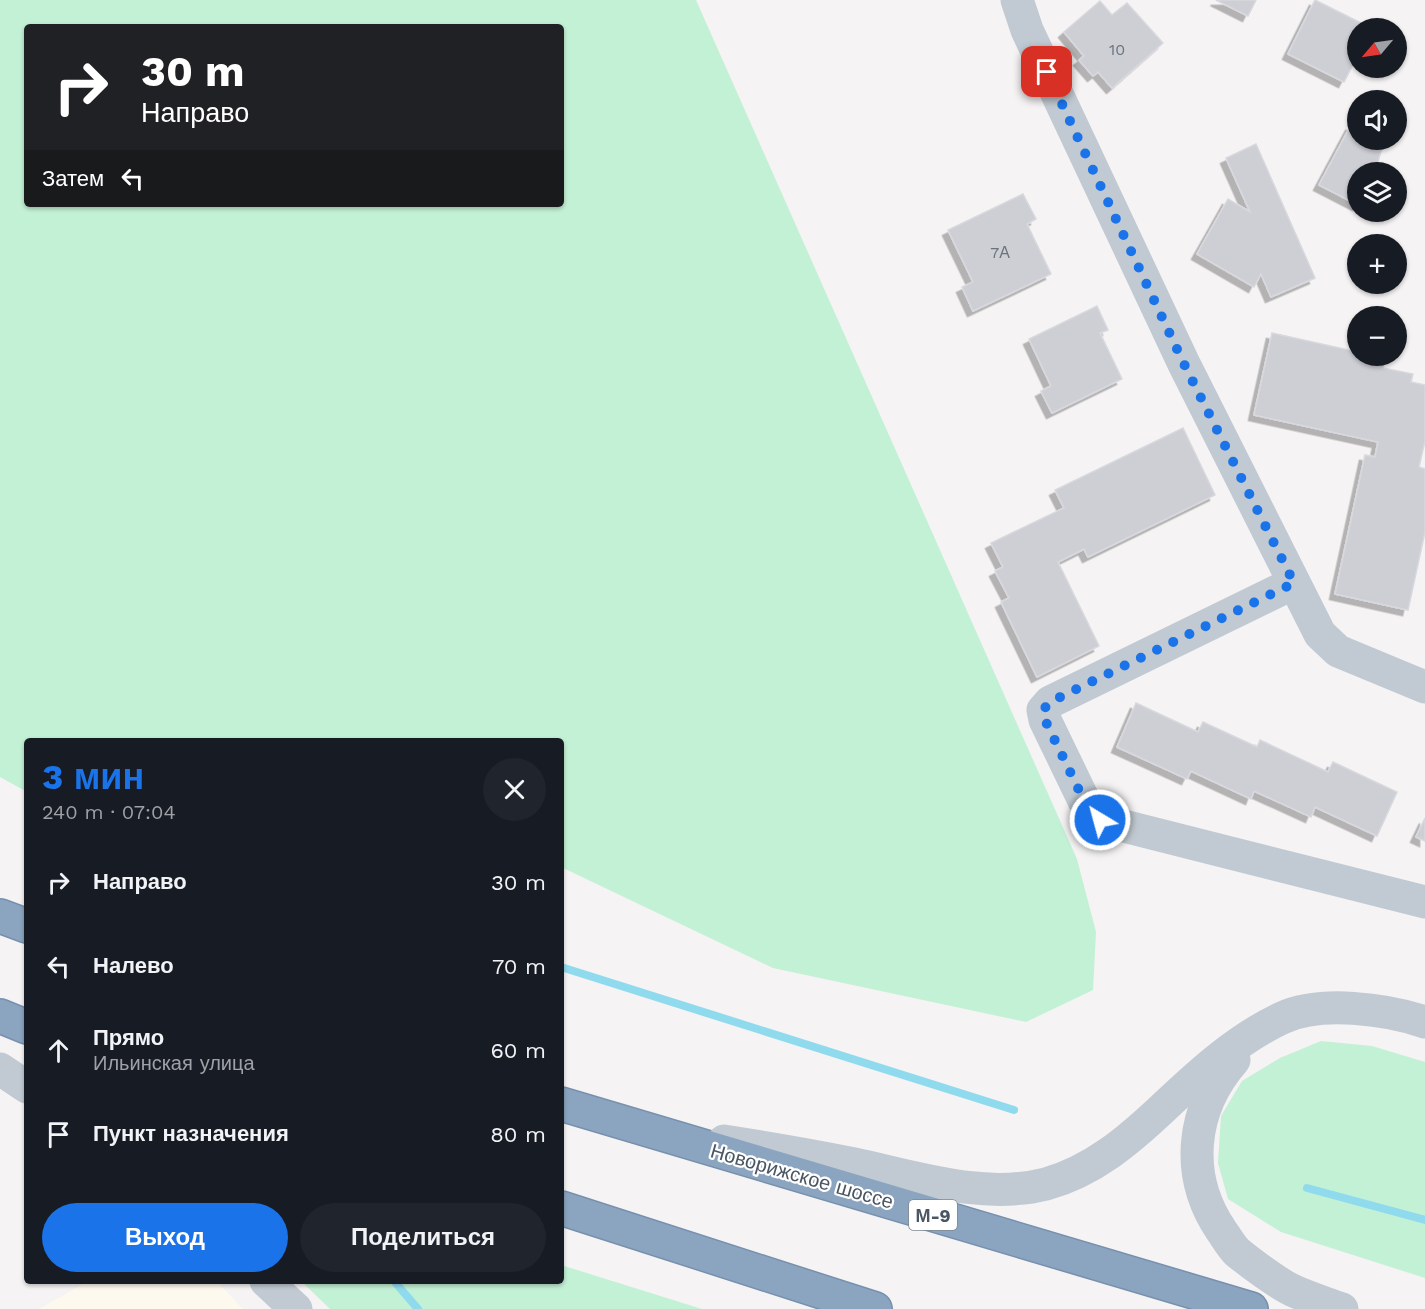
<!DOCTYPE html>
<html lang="ru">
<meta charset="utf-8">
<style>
body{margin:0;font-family:"Work Sans",sans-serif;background:#20242c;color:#f1f3f6;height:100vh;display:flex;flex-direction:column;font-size:22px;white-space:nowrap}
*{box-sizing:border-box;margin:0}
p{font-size:20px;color:#9ea1a6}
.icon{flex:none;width:33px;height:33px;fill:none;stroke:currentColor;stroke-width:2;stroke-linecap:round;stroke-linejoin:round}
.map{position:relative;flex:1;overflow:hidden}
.panel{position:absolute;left:24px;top:738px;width:540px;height:546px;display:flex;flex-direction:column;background:#171b24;border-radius:6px;box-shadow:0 2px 4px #0004}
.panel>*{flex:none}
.hud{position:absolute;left:24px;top:24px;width:540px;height:183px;border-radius:6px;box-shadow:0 2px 4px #0004;background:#202124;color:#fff;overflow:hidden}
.needle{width:39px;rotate:241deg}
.tools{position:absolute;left:1347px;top:18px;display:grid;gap:12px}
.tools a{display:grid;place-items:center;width:60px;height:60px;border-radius:50%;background:#171b24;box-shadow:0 2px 4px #0004;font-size:30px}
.pin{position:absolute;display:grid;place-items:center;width:51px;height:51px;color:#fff;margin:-26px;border-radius:12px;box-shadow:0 3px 9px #0006}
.me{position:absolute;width:66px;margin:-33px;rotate:323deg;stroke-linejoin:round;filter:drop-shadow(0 0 4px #0008)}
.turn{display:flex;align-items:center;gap:21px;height:126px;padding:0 18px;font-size:27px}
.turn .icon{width:78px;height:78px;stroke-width:2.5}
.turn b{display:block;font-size:42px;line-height:51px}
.then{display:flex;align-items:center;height:57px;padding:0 18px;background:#0003;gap:12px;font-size:22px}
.round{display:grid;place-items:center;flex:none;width:63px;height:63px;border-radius:32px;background:#20242c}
.headline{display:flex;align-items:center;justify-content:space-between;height:102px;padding:0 18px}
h1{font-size:36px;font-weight:700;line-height:45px;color:#1a73e8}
.action{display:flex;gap:12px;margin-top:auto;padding:12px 18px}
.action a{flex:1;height:69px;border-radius:36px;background:#1a73e8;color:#fff;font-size:24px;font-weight:700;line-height:69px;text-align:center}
.action a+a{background:#20242c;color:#f1f3f6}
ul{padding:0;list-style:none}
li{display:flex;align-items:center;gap:18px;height:84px;padding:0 18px}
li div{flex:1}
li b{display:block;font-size:22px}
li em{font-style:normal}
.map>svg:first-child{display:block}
.commercial{fill:#fdf9ef}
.green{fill:#c3f1d5;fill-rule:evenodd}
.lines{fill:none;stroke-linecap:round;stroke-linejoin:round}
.stream{stroke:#90daee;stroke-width:8}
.building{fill:#cdcfd5;stroke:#d7d9de;stroke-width:1.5;filter:url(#shadow)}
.highway-casing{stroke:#7690ad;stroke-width:36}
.minor{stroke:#c1cad2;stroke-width:33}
.highway{stroke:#8ba5c1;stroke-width:33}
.route{stroke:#1a73e8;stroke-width:10;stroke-dasharray:0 18}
.labels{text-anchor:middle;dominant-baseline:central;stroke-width:4.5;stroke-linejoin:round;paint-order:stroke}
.number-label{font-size:16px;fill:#6b747e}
.shield{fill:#fff;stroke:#808990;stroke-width:1.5}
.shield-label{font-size:18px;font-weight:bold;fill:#4a5661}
.street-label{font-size:20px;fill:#4a5661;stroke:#fff}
</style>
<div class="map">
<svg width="1425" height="1309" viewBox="0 0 1425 1309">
<defs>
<filter id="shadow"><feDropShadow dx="-5.5" dy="5.5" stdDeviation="0" flood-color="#0004"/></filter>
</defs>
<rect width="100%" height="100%" fill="#f5f3f3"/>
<path class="commercial" d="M88 1281H217L243 1309H39Z"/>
<g class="green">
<path d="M0 0H696L1077 859 1096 932 1093 990 1026 1022 773 968 561 867V741H27V792L0 777ZM27 27H561V204H27Z"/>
<path d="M1321 1041 1372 1046 1425 1062V1278L1281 1232 1228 1199 1218 1163 1221 1116 1242 1081 1280 1058Z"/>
<path d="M561 1265 702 1309H330L301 1281H561Z"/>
</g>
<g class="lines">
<g class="stream">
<path d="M561 967 1014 1110"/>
<path d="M1307 1188 1425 1220"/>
<path d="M394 1281 418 1309"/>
</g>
</g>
<g class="building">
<path d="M1216 0H1256L1248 16Z"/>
<path d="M1315 0 1371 28H1358V55L1344 82 1288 54Z"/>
<path d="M1100 1 1112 15 1127 3 1163 43 1112 88 1098 72 1093 76 1079 60 1084 56 1064 32Z"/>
<path d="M1351 125 1358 128V140H1380L1384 141 1375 172H1358V205L1319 185Z"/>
<path d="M1256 144 1315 278 1271 297 1261 274 1254 287 1197 254 1228 199 1250 212 1226 158Z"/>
<path d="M1023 194 1036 219 1027 224 1051 274 973 311 962 287 973 282 948 230Z"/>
<path d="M1097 306 1108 330 1100 333 1122 379 1052 413 1041 391 1051 386 1029 339Z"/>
<path d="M1272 333 1358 352V356H1373L1385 358 1383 368 1413 374 1411 382 1425 385V441L1419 467 1425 469V532L1408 610 1335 594 1365 455 1375 457 1378 442 1254 415Z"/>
<path d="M1183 428 1215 495 1088 557 1084 549 1058 562 1099 646 1037 677 1001 602 1009 598 995 571 1003 567 991 543 1064 508 1055 490Z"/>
<path d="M1136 703 1198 732 1203 722 1257 747 1260 740 1328 772 1333 762 1397 792 1377 836 1315 807 1311 817 1254 791 1251 799 1191 771 1187 779 1117 747Z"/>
<path d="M1425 818V841L1416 837Z"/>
</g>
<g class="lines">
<g class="highway-casing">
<g id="highway">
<path d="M0 916 27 926"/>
<path d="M0 1016 27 1027"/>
<path d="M561 1104 1251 1309"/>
<path d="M561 1208 875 1309"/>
</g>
</g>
<g class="minor">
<path d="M1017 0 1027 30 1184 364 1320 634 1338 651 1425 687"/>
<path d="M1294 583 1050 702 1043 710 1045 720 1090 813 1100 820 1425 902"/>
<path d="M1234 1060C1191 1109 1184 1175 1221 1230 1226 1237 1231 1246 1237 1252 1249 1262 1280 1285 1294 1291 1309 1298 1326 1303 1342 1309"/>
<path d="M0 1069 27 1087"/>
<path d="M724 1141C768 1148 811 1155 854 1164 916 1177 983 1200 1046 1184 1093 1171 1129 1140 1163 1108 1199 1074 1237 1039 1282 1018 1321 1000 1386 1009 1425 1022"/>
<path d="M266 1281 296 1309"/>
</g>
<use href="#highway" class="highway"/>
</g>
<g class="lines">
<path class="route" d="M1047 72 1184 364 1294 583 1050 702 1043 710 1045 720 1090 813 1100 820"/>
</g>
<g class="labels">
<g class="number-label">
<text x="1117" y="49">10</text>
<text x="1000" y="252">7А</text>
</g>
<rect class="shield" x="909" y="1200" width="48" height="30" rx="4.5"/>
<g class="shield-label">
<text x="933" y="1215">М-9</text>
</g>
<g class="street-label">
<text transform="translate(802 1176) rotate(16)">Новорижское шоссе</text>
</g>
</g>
</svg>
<div class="tools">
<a><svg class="needle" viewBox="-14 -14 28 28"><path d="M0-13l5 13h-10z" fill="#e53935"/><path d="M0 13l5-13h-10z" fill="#9ea1a6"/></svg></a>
<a><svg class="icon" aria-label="sound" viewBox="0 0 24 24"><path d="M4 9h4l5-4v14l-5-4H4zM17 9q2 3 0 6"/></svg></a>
<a><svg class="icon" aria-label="layers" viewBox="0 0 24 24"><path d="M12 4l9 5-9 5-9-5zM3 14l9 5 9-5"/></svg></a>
<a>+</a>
<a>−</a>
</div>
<div class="pin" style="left:1047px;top:72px;background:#d93025"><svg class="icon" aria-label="arrive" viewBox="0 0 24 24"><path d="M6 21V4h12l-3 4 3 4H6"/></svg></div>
<svg class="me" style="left:1100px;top:820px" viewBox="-20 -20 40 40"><circle r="17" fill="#1a73e8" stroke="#fff" stroke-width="3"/><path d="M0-11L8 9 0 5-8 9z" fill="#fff"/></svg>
<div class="hud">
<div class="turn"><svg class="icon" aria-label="right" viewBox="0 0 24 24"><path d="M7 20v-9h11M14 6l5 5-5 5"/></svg><div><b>30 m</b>Направо</div></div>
<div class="then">Затем<svg class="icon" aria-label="left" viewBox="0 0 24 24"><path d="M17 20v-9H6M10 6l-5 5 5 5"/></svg></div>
</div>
<section class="panel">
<div class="headline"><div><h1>3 мин</h1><p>240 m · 07:04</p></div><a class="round"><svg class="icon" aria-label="close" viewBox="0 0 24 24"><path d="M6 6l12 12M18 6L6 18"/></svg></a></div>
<ul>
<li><svg class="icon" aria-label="right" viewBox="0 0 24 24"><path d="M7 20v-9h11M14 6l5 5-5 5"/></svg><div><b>Направо</b></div><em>30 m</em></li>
<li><svg class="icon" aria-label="left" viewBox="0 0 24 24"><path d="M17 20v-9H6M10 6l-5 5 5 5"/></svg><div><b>Налево</b></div><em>70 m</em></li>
<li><svg class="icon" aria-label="ahead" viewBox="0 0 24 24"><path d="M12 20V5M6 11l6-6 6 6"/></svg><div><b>Прямо</b><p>Ильинская улица</p></div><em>60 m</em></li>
<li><svg class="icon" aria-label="arrive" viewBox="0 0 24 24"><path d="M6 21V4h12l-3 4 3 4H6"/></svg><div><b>Пункт назначения</b></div><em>80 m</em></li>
</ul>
<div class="action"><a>Выход</a><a>Поделиться</a></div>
</section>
</div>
